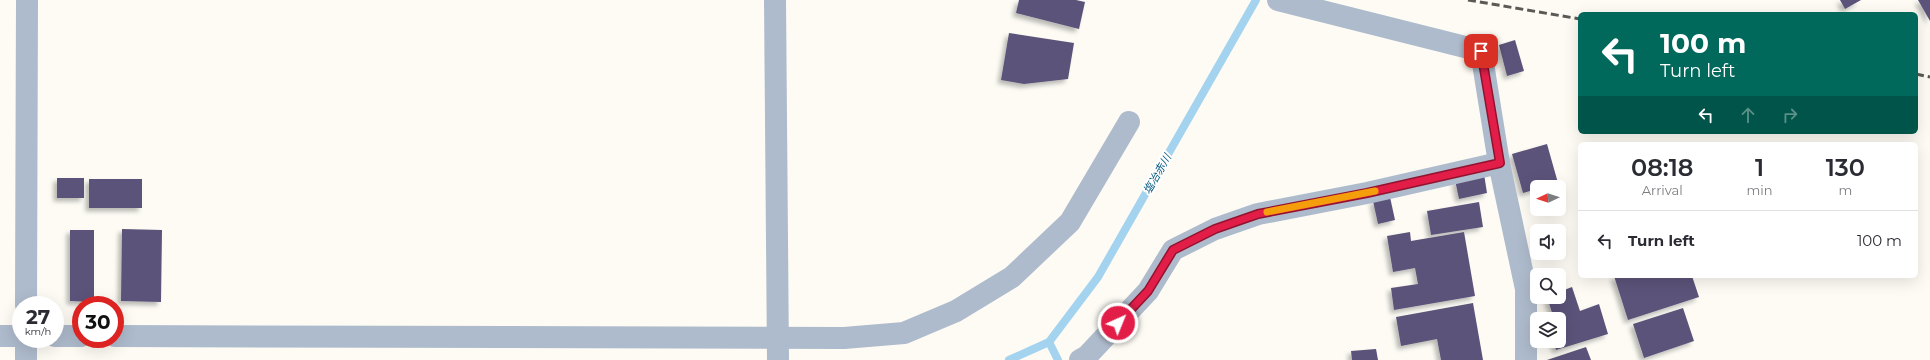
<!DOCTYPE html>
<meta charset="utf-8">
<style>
body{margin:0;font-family:Montserrat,"Noto Sans JP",sans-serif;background:#f7f7f7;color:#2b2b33;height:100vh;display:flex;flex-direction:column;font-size:15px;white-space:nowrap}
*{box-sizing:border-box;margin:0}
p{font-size:13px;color:#7c7c81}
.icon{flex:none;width:22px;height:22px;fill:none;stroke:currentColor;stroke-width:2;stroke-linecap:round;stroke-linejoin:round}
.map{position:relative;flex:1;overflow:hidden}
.drawer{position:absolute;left:1578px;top:142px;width:340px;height:136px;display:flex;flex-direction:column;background:#fff;border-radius:6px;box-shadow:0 4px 16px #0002}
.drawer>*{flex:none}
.top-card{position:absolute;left:1578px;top:12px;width:340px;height:122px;border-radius:6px;box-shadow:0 4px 16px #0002;background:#00695c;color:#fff;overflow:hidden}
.needle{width:26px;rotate:266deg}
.fabs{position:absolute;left:1530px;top:180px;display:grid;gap:8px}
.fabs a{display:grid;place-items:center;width:36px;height:36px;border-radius:6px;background:#fff;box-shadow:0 4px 16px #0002;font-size:20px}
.speed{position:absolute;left:12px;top:296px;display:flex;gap:8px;font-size:20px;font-weight:700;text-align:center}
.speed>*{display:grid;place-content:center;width:52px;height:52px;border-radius:50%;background:#fff;box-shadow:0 4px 16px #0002;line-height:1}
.speed small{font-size:10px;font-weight:400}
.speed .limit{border:6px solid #d22;background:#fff;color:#111}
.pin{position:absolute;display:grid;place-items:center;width:34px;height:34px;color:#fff;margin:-17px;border-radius:8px;box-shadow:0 2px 6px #0006}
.me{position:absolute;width:44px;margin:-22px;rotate:44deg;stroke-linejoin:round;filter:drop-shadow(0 0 3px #0008)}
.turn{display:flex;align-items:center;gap:14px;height:84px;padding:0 16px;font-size:18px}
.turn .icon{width:52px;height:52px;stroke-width:2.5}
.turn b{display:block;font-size:28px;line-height:34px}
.lanes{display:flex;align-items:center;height:38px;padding:0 16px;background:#0003;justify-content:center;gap:20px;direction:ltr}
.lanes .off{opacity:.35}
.eta{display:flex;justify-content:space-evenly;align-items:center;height:68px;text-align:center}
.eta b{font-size:24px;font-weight:600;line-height:28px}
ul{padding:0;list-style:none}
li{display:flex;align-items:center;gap:12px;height:60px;padding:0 16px;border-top:1px solid #e1e1e2}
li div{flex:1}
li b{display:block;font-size:15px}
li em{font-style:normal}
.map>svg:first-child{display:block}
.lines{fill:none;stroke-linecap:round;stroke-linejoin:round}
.stream{stroke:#a4d3ef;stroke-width:8}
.building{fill:#5c537a;filter:url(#shadow)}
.minor{stroke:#aebbcc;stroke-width:22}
.rail{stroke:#5a5955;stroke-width:3;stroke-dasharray:8 4;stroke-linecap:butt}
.route-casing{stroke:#92132f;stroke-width:10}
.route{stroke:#e11d48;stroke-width:7}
.slow{stroke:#f59e0b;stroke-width:7}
.labels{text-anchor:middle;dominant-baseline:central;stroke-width:4;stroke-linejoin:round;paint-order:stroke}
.water-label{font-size:11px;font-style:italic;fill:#085c80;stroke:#fff}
</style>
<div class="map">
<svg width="1930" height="360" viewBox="0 0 1930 360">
<defs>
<filter id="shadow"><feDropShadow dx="-3.5" dy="3.5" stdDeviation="2" flood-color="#0004"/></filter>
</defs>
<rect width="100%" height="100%" fill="#fdfbf4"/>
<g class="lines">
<g class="stream">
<path d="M1049 342 1058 360"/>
<path d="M1009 360 1049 342 1098 277 1256 0"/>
</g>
</g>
<g class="building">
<path d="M1019 0H1076L1085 2 1079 29 1016 13Z"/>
<path d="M1840 0H1861L1845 9Z"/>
<path d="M1918 0H1930V21Z"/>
<path d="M1009 33 1074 43 1068 79 1024 84 1001 80Z"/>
<path d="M1515 40 1524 71 1507 76 1499 45Z"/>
<path d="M1547 144 1558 183 1537 187V189L1523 193 1512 154Z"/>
<path d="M1484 174 1487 193 1459 199 1455 180Z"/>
<rect x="57" y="178" width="27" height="20"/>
<rect x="89" y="179" width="53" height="29"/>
<path d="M1390 197 1395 220 1378 224 1373 201Z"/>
<path d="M1479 202 1483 227 1431 235 1427 211Z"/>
<path d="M122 229 162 230 161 302 121 301Z"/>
<path d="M70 230H94V302L70 301Z"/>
<path d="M1410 232 1411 241 1464 232 1475 296 1394 310 1391 288 1418 284 1415 268 1393 272 1387 236Z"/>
<path d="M1614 276H1692L1699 297 1628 320Z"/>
<path d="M1572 287 1580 311 1599 304 1608 334 1556 350 1553 341H1559V319H1554L1547 297H1559V292Z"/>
<path d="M1473 303 1483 360H1441L1437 339 1401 346 1396 317Z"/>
<path d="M1683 308 1694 341 1644 358 1633 324Z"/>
<path d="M1586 347 1591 360H1547Z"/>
<path d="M1376 349 1378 360H1352L1351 351Z"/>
</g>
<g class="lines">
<g class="minor">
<path d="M775 0 778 360"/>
<path d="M1278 0 1481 51 1499 163 1526 289V360"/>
<path d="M26 305 27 0"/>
<path d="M0 336H21"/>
<path d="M55 336H81"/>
<path d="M115 336 844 338 904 333 956 311 1012 277 1070 222 1129 122"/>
<path d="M26 360V339"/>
<path d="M1080 360 1087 356 1148 291 1173 250 1215 229 1258 214 1367 193 1499 163"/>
</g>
<g class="rail">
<path d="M1468 0 1580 19"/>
<path d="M1916 74 1930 77"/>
</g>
</g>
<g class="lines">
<g class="route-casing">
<path id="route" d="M1118 323 1148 291 1173 250 1215 229 1258 214 1367 193 1500 163 1481 51"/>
</g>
<use href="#route" class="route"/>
<path class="slow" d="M1267 212 1375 191"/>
</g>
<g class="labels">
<g class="water-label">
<text transform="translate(1157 174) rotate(-60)">塩冶赤川</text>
</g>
</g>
</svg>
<div class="fabs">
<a><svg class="needle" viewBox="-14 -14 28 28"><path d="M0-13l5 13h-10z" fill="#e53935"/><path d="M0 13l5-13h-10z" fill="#7c7c81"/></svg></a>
<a><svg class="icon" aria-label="sound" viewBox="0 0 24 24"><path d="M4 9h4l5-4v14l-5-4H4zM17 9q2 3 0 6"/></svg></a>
<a><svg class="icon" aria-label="search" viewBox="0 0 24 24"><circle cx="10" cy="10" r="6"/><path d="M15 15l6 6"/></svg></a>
<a><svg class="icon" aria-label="layers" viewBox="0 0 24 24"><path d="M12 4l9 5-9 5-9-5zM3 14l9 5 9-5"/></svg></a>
</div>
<div class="speed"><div>27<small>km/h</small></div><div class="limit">30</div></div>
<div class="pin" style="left:1481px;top:51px;background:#d93025"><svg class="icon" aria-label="arrive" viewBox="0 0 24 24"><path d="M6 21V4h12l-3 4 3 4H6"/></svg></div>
<svg class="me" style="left:1118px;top:323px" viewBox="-20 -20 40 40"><circle r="17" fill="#e11d48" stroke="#fff" stroke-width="3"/><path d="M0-11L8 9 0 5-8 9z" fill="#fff"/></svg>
<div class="top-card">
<div class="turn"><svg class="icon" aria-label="left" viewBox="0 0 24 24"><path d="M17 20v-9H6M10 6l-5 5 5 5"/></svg><div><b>100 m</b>Turn left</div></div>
<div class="lanes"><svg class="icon" aria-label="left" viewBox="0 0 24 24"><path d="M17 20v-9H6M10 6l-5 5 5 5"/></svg><svg class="icon off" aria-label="ahead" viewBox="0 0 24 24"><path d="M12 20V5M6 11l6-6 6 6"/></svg><svg class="icon off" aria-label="right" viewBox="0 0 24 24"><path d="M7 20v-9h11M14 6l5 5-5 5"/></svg></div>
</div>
<section class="drawer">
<div class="eta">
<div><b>08:18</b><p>Arrival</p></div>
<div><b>1</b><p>min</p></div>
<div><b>130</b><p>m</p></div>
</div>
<ul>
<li><svg class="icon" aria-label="left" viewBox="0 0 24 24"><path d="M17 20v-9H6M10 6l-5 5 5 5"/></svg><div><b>Turn left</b></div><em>100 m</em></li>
</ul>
</section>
</div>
